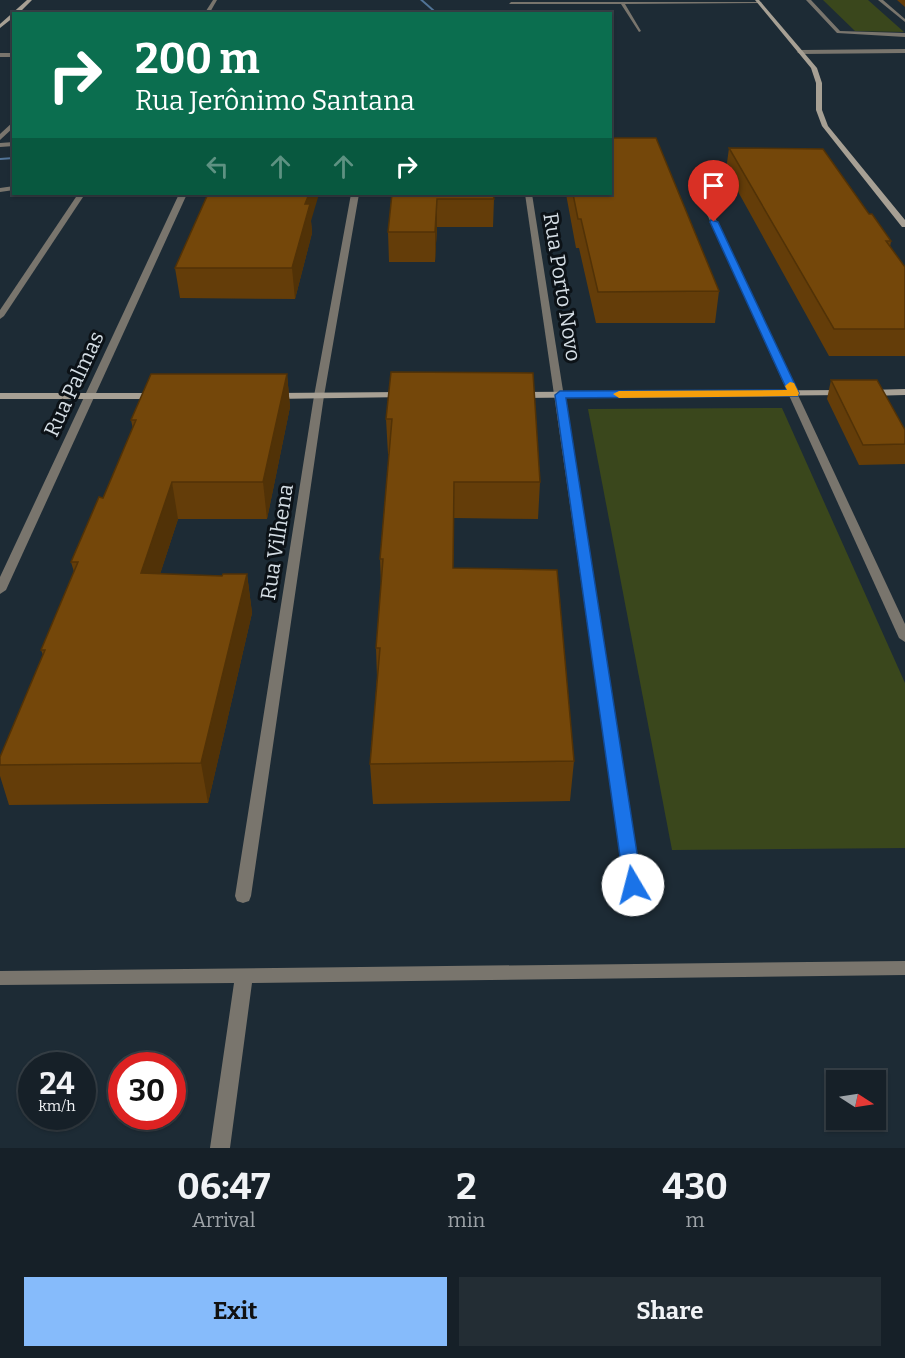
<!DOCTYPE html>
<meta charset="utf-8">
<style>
body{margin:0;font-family:Bitter,serif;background:#232d34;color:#f1f3f6;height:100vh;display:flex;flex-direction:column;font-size:22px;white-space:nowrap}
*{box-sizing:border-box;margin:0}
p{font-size:20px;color:#9ea3a8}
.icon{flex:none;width:33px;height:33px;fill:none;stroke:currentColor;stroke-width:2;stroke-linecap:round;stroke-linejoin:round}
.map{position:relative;height:1148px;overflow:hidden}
.sheet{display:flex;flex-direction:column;background:#162028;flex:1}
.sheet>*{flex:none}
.hud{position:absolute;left:12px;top:12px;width:600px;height:183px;border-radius:0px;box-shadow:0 2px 4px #0004,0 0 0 2px #353e45;background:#0b6e4f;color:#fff;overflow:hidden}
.needle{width:39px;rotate:102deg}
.fabs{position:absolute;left:826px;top:1070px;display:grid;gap:12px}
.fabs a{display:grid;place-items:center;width:60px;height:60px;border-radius:0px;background:#162028;box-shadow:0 2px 4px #0004,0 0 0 2px #353e45;font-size:30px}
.speed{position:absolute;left:18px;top:1052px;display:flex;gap:12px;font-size:30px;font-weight:700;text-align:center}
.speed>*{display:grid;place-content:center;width:78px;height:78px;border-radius:50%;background:#162028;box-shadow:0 2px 4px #0004,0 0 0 2px #353e45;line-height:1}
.speed small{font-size:15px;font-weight:400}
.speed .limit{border:9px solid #d22;background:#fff;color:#111}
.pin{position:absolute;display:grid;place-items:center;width:51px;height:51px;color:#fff;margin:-62px -26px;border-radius:50% 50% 50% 0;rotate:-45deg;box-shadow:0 0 6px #0007}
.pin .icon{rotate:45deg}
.me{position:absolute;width:66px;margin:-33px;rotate:352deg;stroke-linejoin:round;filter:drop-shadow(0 0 4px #0008)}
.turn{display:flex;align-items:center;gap:21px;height:126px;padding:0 24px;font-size:27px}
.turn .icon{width:78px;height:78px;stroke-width:2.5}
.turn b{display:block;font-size:42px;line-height:51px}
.lanes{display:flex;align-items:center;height:57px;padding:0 24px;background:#0003;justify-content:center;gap:30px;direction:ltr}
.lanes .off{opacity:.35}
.eta{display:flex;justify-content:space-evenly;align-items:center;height:102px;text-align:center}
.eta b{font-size:36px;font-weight:700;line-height:42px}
.action{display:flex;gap:12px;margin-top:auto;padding:12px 24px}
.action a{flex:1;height:69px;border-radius:0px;background:#86bbfb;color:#111;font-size:24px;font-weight:700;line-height:69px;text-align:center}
.action a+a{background:#232d34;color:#f1f3f6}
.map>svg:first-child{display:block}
.green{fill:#3a471c}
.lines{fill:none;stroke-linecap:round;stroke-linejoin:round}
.stream{fill:#517497;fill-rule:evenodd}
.street{fill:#79756d;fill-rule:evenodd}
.secondary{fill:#a7a094;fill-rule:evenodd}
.wall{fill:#643d09}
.shaded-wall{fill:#513207}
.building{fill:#74470a;stroke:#513207;stroke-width:1.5}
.route{fill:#1a73e8;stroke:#114b97;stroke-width:1.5}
.slow{fill:#f59e0b}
.labels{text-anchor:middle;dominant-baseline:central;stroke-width:6;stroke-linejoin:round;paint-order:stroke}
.street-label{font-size:21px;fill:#d5dee5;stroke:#0c1217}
</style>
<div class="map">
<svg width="905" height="1148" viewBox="0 0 905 1148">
<rect width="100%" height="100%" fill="#1d2b35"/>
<g class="green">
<path d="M823 0H868L904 32 855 31Z"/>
<path d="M782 408 905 683V848L672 850 588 409Z"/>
</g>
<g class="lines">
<g class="stream">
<path d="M420 0H423L439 14H436Z"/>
<path d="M14 157V159L0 160V158Z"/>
</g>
<g class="street">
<path d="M213 0H217L209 14H204Z"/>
<path d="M806 0H811L840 31 905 33V37L837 33Z"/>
<path d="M878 0H883L905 19V22Z"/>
<path d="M511 2H760L762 3 625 4 641 31 639 32 621 4H509Z"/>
<path d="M905 49V53L800 54 797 52 800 50Z"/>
<rect x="0" y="53" width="14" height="4"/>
<path d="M14 121V127L0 140V134Z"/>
<path d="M14 142V146L0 147V143Z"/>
<path d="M694 177 697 179 905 624V642L899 638 691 179Z"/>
<path d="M14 186V190L0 192V188Z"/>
<path d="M78 194H85L4 316 0 319V310Z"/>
<path d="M179 194H187L6 590 0 594V577Z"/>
<path d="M351 194H359L324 396 251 896 249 901 243 903 237 901 235 896 314 396Z"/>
<path d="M525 194H532L641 885 639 890 633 891 627 890 625 885Z"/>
<path d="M905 961V975L252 983 230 1148H210L234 983 0 985V971Z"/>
</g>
<g class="secondary">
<path d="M27 0H32L18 14H14V17L0 28V24Z"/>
<path d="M755 0H759L817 68 822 83V110L828 126 905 220V227H902L822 126 816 110V83L811 68Z"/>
<path d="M905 389V395L868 396 863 393 868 390Z"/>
<path d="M845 390 848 391V395L520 398 515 395 520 392Z"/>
<path d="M404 392 407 393V397L274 399 269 396 274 393Z"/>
<path d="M0 393H158L163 396 158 399H0Z"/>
</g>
</g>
<g class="wall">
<path d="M897 0H905V7Z"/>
<path d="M729 148 869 214 891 241 890 247 905 267V356H829L726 170Z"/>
<path d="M392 194 494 199 493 227H437L435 262H389L388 232Z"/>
<path d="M566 194H610L719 291 715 323H596L579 248H576Z"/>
<path d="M311 221 312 233 295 299 180 298 175 268Z"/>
<path d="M391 372 540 482 538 519 454 518 453 568 574 761 570 801 373 804 370 764 377 678 376 648 381 585 380 559 389 454H388L386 419Z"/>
<path d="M287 374 290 407 267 519H178L160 574 222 576 247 574 252 613 208 803 9 805 0 776V757L43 655 41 650 74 572 71 562 103 498 133 429 131 420Z"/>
<path d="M831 380 905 430V464L859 465 827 399Z"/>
</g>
<g class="shaded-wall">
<path d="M309 194H319L311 221 312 233 295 299 292 268 305 204Z"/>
<path d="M437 199V227L435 262V232Z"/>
<path d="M287 374 290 407 267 519 263 482Z"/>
<path d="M172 482 178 519 148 611 141 573Z"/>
<path d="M247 574 252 613 208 803 201 763Z"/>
</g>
<g class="building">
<path d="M610 138H656L719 291 598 292 581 219H578L573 194H610Z"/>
<path d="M729 148 823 149 869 214H872L891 241H886L905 267V329H834Z"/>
<path d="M208 194H309L305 204H310L292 268H175Z"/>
<path d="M392 194H493L494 199H437L435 232H388Z"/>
<path d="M391 372 533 373 540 482H454L453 568 557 570 574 761 370 764 380 648H376L383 559H380L392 419H386Z"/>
<path d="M151 374H287L263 482H172L141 573 222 576 223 574H247L201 763 0 765V757L45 650H41L78 562H71L99 497 103 498 136 420H131Z"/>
<path d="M831 380H877L905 430V444L863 445Z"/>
</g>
<path class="route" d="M711 220 718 222 799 393 798 396 566 398 642 885 639 890 633 892 626 890 624 885 555 395 560 391 787 390 710 222Z"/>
<path class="slow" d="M790 382 794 383 799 393 798 396 619 398 613 394 619 391 787 390 785 386Z"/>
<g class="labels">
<g class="street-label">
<text transform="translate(562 287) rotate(81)">Rua Porto Novo</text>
<text transform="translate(74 384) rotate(-65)">Rua Palmas</text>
<text transform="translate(277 542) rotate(-81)">Rua Vilhena</text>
</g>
</g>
</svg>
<div class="fabs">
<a><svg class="needle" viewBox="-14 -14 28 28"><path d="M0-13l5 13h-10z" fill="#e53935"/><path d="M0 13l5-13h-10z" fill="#9ea3a8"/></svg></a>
</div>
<div class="speed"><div>24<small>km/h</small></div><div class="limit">30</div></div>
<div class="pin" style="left:714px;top:222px;background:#d93025"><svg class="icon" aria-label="arrive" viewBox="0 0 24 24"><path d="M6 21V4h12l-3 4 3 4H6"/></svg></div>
<svg class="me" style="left:633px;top:885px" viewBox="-20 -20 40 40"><circle r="19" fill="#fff"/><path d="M0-13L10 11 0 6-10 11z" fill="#1a73e8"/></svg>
<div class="hud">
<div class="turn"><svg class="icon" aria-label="right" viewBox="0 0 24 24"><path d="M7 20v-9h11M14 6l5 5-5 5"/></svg><div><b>200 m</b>Rua Jerônimo Santana</div></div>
<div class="lanes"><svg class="icon off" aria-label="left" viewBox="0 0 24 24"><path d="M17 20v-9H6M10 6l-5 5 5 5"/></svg><svg class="icon off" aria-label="ahead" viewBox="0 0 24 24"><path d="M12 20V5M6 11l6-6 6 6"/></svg><svg class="icon off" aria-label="ahead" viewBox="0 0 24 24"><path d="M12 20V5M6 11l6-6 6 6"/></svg><svg class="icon" aria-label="right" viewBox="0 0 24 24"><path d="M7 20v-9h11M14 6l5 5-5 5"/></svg></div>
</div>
</div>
<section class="sheet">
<div class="eta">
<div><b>06:47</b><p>Arrival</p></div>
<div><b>2</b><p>min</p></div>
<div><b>430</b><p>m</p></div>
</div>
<div class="action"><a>Exit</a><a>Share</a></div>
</section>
